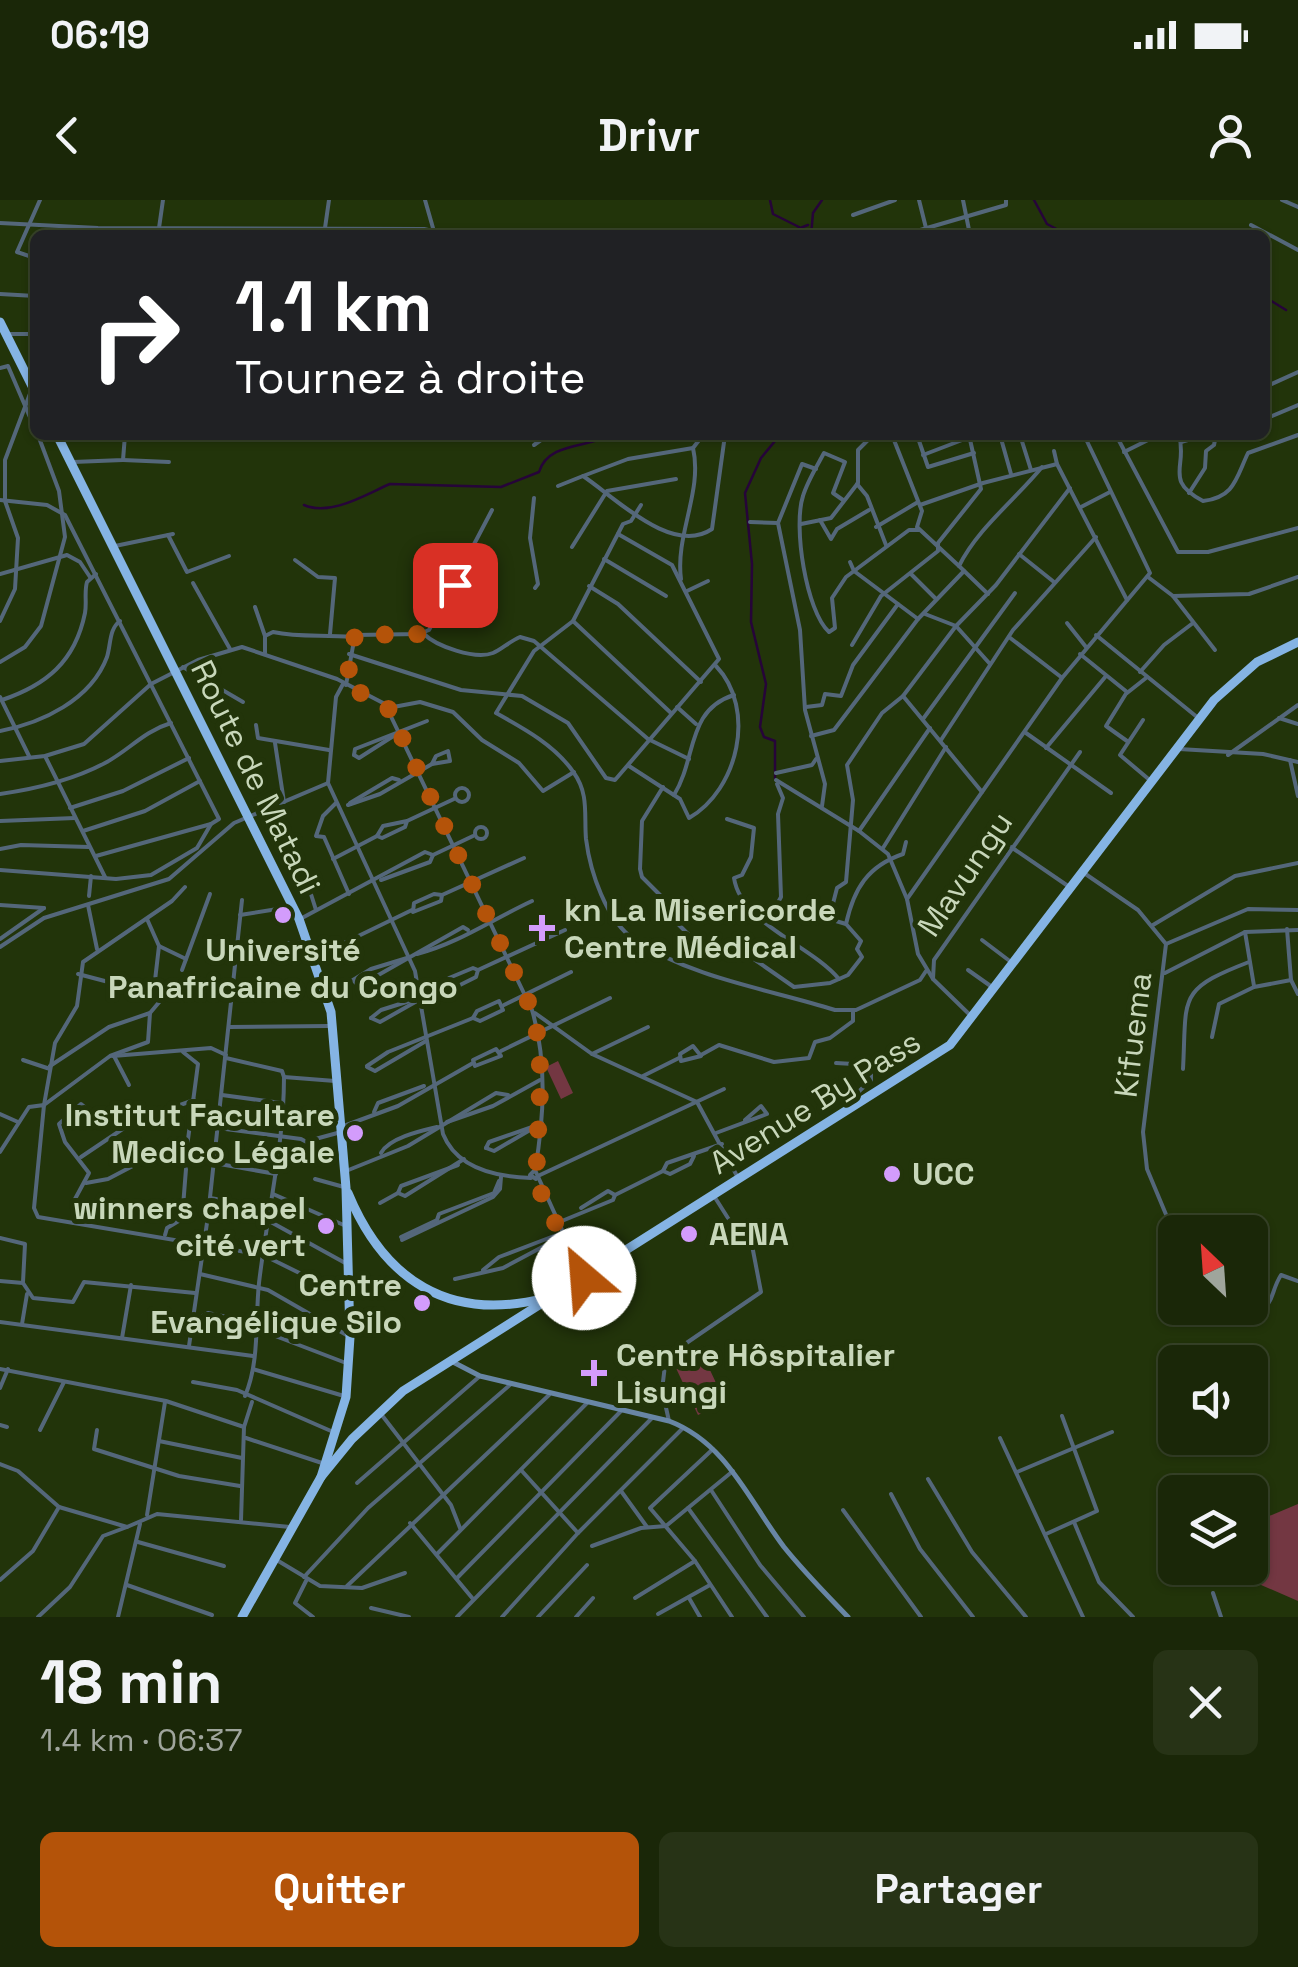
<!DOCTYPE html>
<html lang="fr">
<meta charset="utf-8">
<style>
body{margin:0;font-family:"Space Grotesk",sans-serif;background:#273316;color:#f1f3f6;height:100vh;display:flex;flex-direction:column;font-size:38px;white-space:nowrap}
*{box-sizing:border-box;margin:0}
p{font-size:32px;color:#9fa59c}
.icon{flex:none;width:55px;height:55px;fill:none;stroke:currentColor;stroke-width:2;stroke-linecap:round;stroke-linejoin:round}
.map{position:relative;height:1417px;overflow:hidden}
.side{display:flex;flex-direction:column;background:#1a2708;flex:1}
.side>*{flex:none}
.top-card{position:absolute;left:30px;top:30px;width:1240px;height:210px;border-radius:15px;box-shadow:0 2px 8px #0004,0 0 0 2px #384429;background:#202124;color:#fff;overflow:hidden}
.needle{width:65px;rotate:335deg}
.controls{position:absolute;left:1158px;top:1015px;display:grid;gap:20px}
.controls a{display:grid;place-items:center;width:110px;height:110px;border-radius:15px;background:#1a2708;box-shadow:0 2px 8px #0004,0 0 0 2px #384429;font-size:50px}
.pin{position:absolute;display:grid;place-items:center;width:85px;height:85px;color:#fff;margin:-42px;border-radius:20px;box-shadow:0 5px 15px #0006}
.me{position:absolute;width:110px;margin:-55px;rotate:333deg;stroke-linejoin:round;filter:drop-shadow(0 0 8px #0008)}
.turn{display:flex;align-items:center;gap:35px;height:210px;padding:0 40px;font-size:45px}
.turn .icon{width:130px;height:130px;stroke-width:2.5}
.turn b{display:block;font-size:70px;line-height:85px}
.round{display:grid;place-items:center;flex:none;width:105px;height:105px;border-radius:15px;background:#273316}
.summary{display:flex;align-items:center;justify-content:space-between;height:170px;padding:0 40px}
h1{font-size:60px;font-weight:700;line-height:75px}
.button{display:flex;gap:20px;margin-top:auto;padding:20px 40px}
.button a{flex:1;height:115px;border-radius:15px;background:#b45309;color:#fff;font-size:40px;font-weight:700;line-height:115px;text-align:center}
.button a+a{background:#273316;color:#f1f3f6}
.status{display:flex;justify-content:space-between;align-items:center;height:70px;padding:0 50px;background:#1a2708;direction:ltr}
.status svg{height:28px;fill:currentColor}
header{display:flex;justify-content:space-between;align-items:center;height:130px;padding:0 40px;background:#1a2708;font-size:45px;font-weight:700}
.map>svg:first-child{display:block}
.green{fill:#733742}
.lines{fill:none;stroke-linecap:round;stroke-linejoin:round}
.stream{stroke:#260439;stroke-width:2.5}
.street{stroke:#54677a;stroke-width:4}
.secondary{stroke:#6886a5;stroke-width:5}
.highway{stroke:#85b4e4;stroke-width:9}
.route{stroke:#b45309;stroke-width:18;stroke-dasharray:0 32.4}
.poi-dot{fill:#d39cfc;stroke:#22340a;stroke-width:4}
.labels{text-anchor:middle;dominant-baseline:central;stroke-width:10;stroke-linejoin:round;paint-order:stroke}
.street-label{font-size:32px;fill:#c8d7ba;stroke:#22340a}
.poi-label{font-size:32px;font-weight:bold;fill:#c8d7ba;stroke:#22340a;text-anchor:start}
</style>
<div class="status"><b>06:19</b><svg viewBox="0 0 49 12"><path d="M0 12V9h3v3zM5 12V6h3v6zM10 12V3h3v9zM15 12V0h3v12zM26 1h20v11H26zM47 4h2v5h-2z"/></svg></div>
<header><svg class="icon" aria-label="back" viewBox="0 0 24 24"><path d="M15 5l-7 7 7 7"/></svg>Drivr<svg class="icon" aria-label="person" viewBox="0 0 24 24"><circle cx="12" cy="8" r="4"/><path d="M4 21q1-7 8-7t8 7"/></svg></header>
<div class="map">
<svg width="1298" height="1417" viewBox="0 0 1298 1417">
<rect width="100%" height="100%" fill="#22340a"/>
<g class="green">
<path d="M558 861 573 893 561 899 546 867Z"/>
<path d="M702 1153 725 1202 698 1215 675 1166Z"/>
<path d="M1298 1304V1401L1222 1368H1250V1324Z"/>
</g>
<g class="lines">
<g class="stream">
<path d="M770 0 773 14 799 27"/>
<path d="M1034 0 1047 24 1068 35"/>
<path d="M782 35 808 25"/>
<path d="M811 35 813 13 822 0"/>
<path d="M1265 97 1286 110"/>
<path d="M304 305C331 317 368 293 390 284L501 287 539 272C548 242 588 248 611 235"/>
<path d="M775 579V541L764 537 760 527 766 484 751 422 752 364 745 293 761 258 780 235"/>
</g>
<g class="street">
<path d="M425 0 435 35"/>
<path d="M919 0 926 28"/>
<path d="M963 0 970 35"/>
<path d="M1282 0 1298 7"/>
<path d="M853 15 895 0"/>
<path d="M0 23 98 28 424 29 450 35"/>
<path d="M1251 25 1298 50"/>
<path d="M158 35 163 0"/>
<path d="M324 35 329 0"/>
<path d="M903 35 1006 5V0"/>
<path d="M35 58 17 52 40 0"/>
<path d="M0 94 35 96"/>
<path d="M10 134H35"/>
<path d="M0 168 8 166 35 229"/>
<path d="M1265 187 1298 172"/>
<path d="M1265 219 1298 205"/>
<path d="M892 235 922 311 917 327 959 366"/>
<path d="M917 235 928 267 974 253"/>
<path d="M1000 235 1011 274"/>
<path d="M1020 235 1031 270"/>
<path d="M1116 235 1178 352H1208L1298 328"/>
<path d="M1179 235C1188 267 1163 280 1203 301 1235 297 1236 278 1248 253L1298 235"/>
<path d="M1181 242 1205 235"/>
<path d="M534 245 548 235"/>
<path d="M1054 251 1057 264"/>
<path d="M1124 252 1158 235"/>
<path d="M923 255 970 237"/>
<path d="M123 260 169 262"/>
<path d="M73 262 123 260 125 235"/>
<path d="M816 269 802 264 778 323 800 430 805 510 825 584 822 606"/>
<path d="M583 276 628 259 693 248"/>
<path d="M857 284 867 296 886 345"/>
<path d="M558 286 583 276C616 298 672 356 712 329L725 235"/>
<path d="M1189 293 1205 268 1206 251 1214 245 1216 235"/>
<path d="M534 298 530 338 538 384 535 388"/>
<path d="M0 300 47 305 65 315 219 619 211 624 197 648 151 675 116 679 0 670"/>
<path d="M843 300 833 293 845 262 824 253C817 266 807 282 803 296 793 326 806 411 829 432L835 428 832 398 846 377 909 330H919"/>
<path d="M641 305 631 321 623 324 573 421 534 451 496 513C525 529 556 546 574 573 589 594 584 615 586 639 590 671 606 721 635 740 694 779 769 789 835 810H856L920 780 926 771"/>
<path d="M920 305 983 283 1057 264 1127 400"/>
<path d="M1081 307 1110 292"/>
<path d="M820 320 831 339 837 329 869 310"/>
<path d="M750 322 778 323"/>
<path d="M801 324 831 318 858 283V250L873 235"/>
<path d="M876 327 918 302"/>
<path d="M168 335 187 372 229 356"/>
<path d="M115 346 173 334"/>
<path d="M572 347 607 291 676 279"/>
<path d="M1019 354 1054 382"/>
<path d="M604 359 666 396"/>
<path d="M295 360 318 377 335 378 330 434"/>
<path d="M850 362 854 371 918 419"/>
<path d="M0 374 67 355 80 362 90 377"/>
<path d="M911 374 936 399"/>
<path d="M1148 377 1173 396 1249 394 1298 377"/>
<path d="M681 379C675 335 703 291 693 248L703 235"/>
<path d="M193 383 230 449"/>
<path d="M589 386 618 404 701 482"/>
<path d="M687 391 708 381"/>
<path d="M988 394 959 366C978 328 1015 300 1042 267"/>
<path d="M1173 396 1215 450"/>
<path d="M255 407 265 436V453"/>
<path d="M925 414 956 426 990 464"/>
<path d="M0 421 15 389 18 338 5 301V260L31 191"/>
<path d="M573 421 671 513"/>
<path d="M1067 423 1086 447"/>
<path d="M424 434C436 446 475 460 493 453 501 450 510 441 520 437L534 441 648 539 689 559"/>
<path d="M1096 435 1197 517"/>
<path d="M265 436 273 432C301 438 324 434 352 437"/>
<path d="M1009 437 1061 477"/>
<path d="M852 445 881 396 938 351V343L981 289 969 235"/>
<path d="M349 454 461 490 522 496 568 523 606 578 615 580 719 459 672 365 618 334"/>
<path d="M1080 454 1127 492 1106 526 1127 541"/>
<path d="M0 462 25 447 41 426 65 337 59 291 38 235"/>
<path d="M183 467 243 502"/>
<path d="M1140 472 1164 445 1193 423"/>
<path d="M343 484 336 497 328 583 415 771 443 934C457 969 498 977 531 978"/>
<path d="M346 485 355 435 419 434 429 430 492 310"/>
<path d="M1127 493 1146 478"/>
<path d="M903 496 982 592"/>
<path d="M0 497 29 556"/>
<path d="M2 500C46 485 75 462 85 413 87 403 84 392 87 382L96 374"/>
<path d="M677 507 696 524"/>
<path d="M806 507 822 505 825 494 841 496 853 465 898 404"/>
<path d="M388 508 420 502 453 512 482 540 519 563 543 591 574 572"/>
<path d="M1279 518 1298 524"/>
<path d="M923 519 1015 393"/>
<path d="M1143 520 1120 555 1152 582"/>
<path d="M256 525 258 538 329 550"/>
<path d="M0 531C42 523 91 500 107 457 111 444 109 429 120 421"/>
<path d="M1026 533 1111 593"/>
<path d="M811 536 834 530 918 419 964 371"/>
<path d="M941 540 1013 430 1096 337"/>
<path d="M275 543 284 602"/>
<path d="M1046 548 1106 476"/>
<path d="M1179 549 1263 554 1298 562"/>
<path d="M448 551 450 561 432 564 436 556Z"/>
<path d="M354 555 355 549 427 521"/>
<path d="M354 555 359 558 395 535"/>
<path d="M1228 555 1298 505"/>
<path d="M45 556 105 677"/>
<path d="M1290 560 1298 596"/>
<path d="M0 561 45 556 84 544 151 484 198 460 242 447 337 479 385 504 532 810C547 860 544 919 535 970"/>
<path d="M629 566 680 599 689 618C738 590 757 509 716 466"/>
<path d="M776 573 812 565 816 559"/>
<path d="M776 580 859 631"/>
<path d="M663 587 642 621 640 669 642 677 666 701 673 719 690 736 718 752 745 753 794 787 830 783 848 775 862 757 857 749 861 741 846 724 829 719 837 688 846 682 853 600 847 565 882 513 903 496 956 426 996 385 1070 288"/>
<circle cx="462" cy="595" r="7"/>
<path d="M0 594C35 589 73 580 105 563 128 551 144 531 171 523"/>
<path d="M674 595C697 558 686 510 734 495"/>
<path d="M336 603 323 616 316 636 324 637 349 694"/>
<path d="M350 603 392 578 399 580"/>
<path d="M348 605 380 594 432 564"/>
<path d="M70 608 123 591 189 558"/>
<path d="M727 619 754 628 751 657 742 675 734 678C741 724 811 745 839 779"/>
<path d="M0 621 75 618"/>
<path d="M407 621 405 627 382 638 377 636 383 626 407 621 454 599"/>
<circle cx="481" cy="633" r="6"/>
<path d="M83 631 145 611 200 581"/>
<path d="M1011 647 1068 686"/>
<path d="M883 648 946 547"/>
<path d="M0 649 21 645 89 647"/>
<path d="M96 656 211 624"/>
<path d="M333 659 377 636"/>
<path d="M303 669 316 710"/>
<path d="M1084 673 1138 710 1166 744 1143 932 1147 969 1175 1036"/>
<path d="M381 680 430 662 433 655 473 636"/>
<path d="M434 694 442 695 441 701 413 712 414 703Z"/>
<path d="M442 695 524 658"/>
<path d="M89 696 91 676"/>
<path d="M907 699 888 654 859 631 930 528"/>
<path d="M0 705 44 708"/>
<path d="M88 705 97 749"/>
<path d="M240 715 290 707"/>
<path d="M302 718 425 652 433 655"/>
<path d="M767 722 781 697 778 614 783 598 777 584"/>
<path d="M846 724C854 688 868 666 903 654L906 642"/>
<path d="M1153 725 1235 676 1298 663"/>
<path d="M1287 729 1291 780 1298 794"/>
<path d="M1245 732 1254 786"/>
<path d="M0 739 44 708"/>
<path d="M982 740 1011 762"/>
<path d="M1166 744 1248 709 1298 710"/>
<path d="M159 746 186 759"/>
<path d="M0 747 44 718 169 679 234 623 328 583"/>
<path d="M237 747 306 742"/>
<path d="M417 754C459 743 491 720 532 701"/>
<path d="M315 757 412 710"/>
<path d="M473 768 478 770 476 777 454 788 447 784 449 778Z"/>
<path d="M182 770 210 694"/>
<path d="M478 770 565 730"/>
<path d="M968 770 992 787"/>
<path d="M1165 773 1245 732 1298 730"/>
<path d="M78 774 139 790 154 789"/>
<path d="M933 779 918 754 907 699 1062 478 1150 373 1084 235"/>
<path d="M353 780 359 786 463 727 468 730"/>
<path d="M353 780 371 769 407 758"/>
<path d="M232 790 295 791"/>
<path d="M499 801 503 810 480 821 473 818 477 811Z"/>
<path d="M504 805 571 772"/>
<path d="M535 813 592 854 697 902 737 976"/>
<path d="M970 815 933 779 934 760 1080 552"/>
<path d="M371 818 380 822 447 784"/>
<path d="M371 818 381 810 419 798"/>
<path d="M229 827 328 826"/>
<path d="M1212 837 1219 804 1254 787 1291 780"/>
<path d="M693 846 701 856 681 861 680 854Z"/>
<path d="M496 849 501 856 475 866 473 860Z"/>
<path d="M501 851 610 798"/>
<path d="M592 854 648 827"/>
<path d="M701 855 719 845 774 862 809 858 815 842 830 838 853 821V810"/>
<path d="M113 856 211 848 226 855"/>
<path d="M114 856 129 885"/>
<path d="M226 858 282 871 284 877C284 947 267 1014 259 1083 255 1120 260 1161 245 1196"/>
<path d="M23 860 50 869"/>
<path d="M836 863 871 865V880L853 897 855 902"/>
<path d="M50 866 109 827 150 813"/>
<path d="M367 866 388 852 473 818"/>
<path d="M367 867 375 871 426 841"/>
<path d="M1183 869C1187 797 1176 790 1249 762"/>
<path d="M643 876 679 858"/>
<path d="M284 877 335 881"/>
<path d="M222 895 281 903"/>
<path d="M44 905 55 843 77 806 83 762 172 701 185 687"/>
<path d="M44 905 110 856 148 842 150 813 166 794 154 789 159 746 147 719"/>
<path d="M374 912 378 903 424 886"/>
<path d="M0 914 18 922"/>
<path d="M447 922 493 906 540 880"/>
<path d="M341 927 398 906 473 863"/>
<path d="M218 928 301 939 312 945"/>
<path d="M716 933 767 914 761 906 745 920"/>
<path d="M308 941 341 932"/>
<path d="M486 948 494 951 542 923"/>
<path d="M486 948 489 942 538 925"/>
<path d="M0 952 29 907 44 905 34 1008 38 1017 263 1055 346 1096"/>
<path d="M381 953C389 938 420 931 437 927"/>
<path d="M694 956 690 964 670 974 663 971 667 963 722 944"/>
<path d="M81 957 133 922 194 900"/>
<path d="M214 963 276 974"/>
<path d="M346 971 408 946 496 893 508 895"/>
<path d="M540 975 724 889"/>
<path d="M315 979 344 987"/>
<path d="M536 979 530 975 535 970 582 1074"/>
<path d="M86 983 108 979 148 958 187 947 198 864 183 852"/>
<path d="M398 993 405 996 464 959"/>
<path d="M273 994 346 1026"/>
<path d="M210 998 270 1008"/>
<path d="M380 1003 398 993 401 986 458 965"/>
<path d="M581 1008 608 991 615 995"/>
<path d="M269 1021 347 1064"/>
<path d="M74 1023 75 999 89 973 65 942 59 924 81 904 93 914"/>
<path d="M557 1023 613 1000 615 995 663 971"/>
<path d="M165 1035 167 1028 182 1019 186 969"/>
<path d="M401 1037 437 1020 439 1014 494 993 499 981"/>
<path d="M0 1038 25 1044 23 1082"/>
<path d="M402 1040 493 997 500 989 501 977"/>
<path d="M483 1070 499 1057 562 1033"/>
<path d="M200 1074 268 1090 350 1137"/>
<path d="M455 1079 503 1068 563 1036"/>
<path d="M0 1081 23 1083 33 1098 73 1102 84 1082 195 1093"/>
<path d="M1244 1108C1276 1115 1268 1095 1281 1075L1298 1081"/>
<path d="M0 1122 253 1156"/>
<path d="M192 1122 208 1113 256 1123"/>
<path d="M22 1124 27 1094"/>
<path d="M257 1129 346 1163"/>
<path d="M122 1138 131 1085"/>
<path d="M189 1146 208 1016 242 700"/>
<path d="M0 1169 166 1201 244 1227"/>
<path d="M253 1169 344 1196"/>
<path d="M193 1182 237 1190 331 1231"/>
<path d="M0 1188 8 1169"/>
<path d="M381 1214 451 1305 460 1328"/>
<path d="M669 1221 662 1190 666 1157 761 1092 751 1040 733 1026 714 996"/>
<path d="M0 1225 7 1227"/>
<path d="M40 1230 64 1182"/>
<path d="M97 1230 94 1249 179 1276 240 1286"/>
<path d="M246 1238 322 1263"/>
<path d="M1000 1238 1083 1417"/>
<path d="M159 1241 242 1258"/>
<path d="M713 1249 650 1308 695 1361 732 1417"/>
<path d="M0 1264 18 1271 59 1307"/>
<path d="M521 1270 578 1333"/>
<path d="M1017 1272 1112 1232"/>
<path d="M928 1279 972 1352 1026 1417"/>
<path d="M357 1283 480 1176"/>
<path d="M711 1290 760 1365 804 1417"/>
<path d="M621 1291 647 1327"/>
<path d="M891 1294 920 1349 973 1417"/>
<path d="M688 1308 767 1417"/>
<path d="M843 1310 921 1417"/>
<path d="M147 1315 165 1202"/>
<path d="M241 1320 244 1227 252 1202"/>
<path d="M1074 1322 1099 1382 1133 1417"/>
<path d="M410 1323 473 1399"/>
<path d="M1046 1334 1097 1311 1062 1216"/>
<path d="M138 1342 224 1366"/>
<path d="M592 1346 641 1328 666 1326 733 1271"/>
<path d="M437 1354 587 1203"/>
<path d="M275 1359 320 1386 362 1388 405 1373"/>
<path d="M304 1377 368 1308 511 1184"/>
<path d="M457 1378 621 1211"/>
<path d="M307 1379 295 1403 313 1417"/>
<path d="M0 1380 33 1351 59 1307 127 1327 157 1314 290 1327"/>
<path d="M127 1385 212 1415"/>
<path d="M347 1386 549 1195"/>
<path d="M1213 1393 1221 1417"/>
<path d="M635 1398 695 1361"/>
<path d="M689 1398 700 1417"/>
<path d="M371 1408 409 1417"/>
<path d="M658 1414 710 1385"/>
<path d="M38 1417 70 1387 103 1336 127 1327"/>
<path d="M118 1417 140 1324"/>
<path d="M457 1417 652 1218"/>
<path d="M502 1417 578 1333 682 1229"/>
<path d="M538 1417 587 1365"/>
<path d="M576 1417 593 1398"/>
</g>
<path class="secondary" d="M451 1161 480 1176 669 1221C727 1243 749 1301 784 1347 804 1372 826 1394 848 1417"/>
<g class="highway">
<path d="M0 122 35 192"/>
<path d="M57 235 299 719 331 812 346 988 350 1137 346 1197 321 1277 242 1417"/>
<path d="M348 993C384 1080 449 1123 545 1098"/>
<path d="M321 1277 352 1239 403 1191 950 845 1214 500 1257 462 1298 442"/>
</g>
</g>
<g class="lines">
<path class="route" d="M455 385 424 434 355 435 346 485 388 508 532 810C548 866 535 929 537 979 538 995 575 1059 584 1078"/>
</g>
<g class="poi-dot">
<circle cx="283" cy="715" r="10"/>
<path d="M537 713h10v10h10v10h-10v10h-10v-10h-10v-10h10z"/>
<circle cx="355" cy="933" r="10"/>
<circle cx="892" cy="974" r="10"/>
<circle cx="326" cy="1026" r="10"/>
<circle cx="689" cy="1034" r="10"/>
<circle cx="422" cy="1103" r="10"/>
<path d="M589 1158h10v10h10v10h-10v10h-10v-10h-10v-10h10z"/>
</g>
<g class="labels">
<g class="street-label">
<text transform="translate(256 577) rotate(64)">Route de Matadi</text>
<text transform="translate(965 674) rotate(-56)">Mavungu</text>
<text transform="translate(1133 835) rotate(-83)">Kifuema</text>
<text transform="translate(815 902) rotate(-32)">Avenue By Pass</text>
</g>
<g class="poi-label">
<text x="564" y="710">kn La Misericorde<tspan x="564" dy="37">Centre Médical</tspan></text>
<text x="283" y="750" text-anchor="middle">Université<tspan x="283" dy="37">Panafricaine du Congo</tspan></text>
<text x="335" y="915" text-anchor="end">Institut Facultare<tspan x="335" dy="37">Medico Légale</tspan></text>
<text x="912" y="974">UCC</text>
<text x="306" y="1008" text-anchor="end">winners chapel<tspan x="306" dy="37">cité vert</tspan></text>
<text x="709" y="1034">AENA</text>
<text x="402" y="1085" text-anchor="end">Centre<tspan x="402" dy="37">Evangélique Silo</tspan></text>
<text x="616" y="1155">Centre Hôspitalier<tspan x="616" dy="37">Lisungi</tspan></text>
</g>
</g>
</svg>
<div class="controls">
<a><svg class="needle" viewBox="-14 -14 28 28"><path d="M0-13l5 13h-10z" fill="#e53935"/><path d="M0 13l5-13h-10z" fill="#9fa59c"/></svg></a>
<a><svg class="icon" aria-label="sound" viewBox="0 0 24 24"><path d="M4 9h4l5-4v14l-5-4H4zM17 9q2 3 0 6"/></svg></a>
<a><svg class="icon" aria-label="layers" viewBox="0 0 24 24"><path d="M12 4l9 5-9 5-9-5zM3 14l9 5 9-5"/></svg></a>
</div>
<div class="pin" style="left:455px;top:385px;background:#d93025"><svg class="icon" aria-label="arrive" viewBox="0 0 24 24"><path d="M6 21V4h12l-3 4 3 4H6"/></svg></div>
<svg class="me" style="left:584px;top:1078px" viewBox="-20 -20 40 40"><circle r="19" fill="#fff"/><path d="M0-13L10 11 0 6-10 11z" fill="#b45309"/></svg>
<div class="top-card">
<div class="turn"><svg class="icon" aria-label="right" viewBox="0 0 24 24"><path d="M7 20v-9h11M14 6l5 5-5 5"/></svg><div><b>1.1 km</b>Tournez à droite</div></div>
</div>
</div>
<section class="side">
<div class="summary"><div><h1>18 min</h1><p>1.4 km · 06:37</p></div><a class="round"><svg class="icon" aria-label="close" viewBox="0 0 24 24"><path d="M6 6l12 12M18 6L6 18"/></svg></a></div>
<div class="button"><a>Quitter</a><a>Partager</a></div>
</section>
